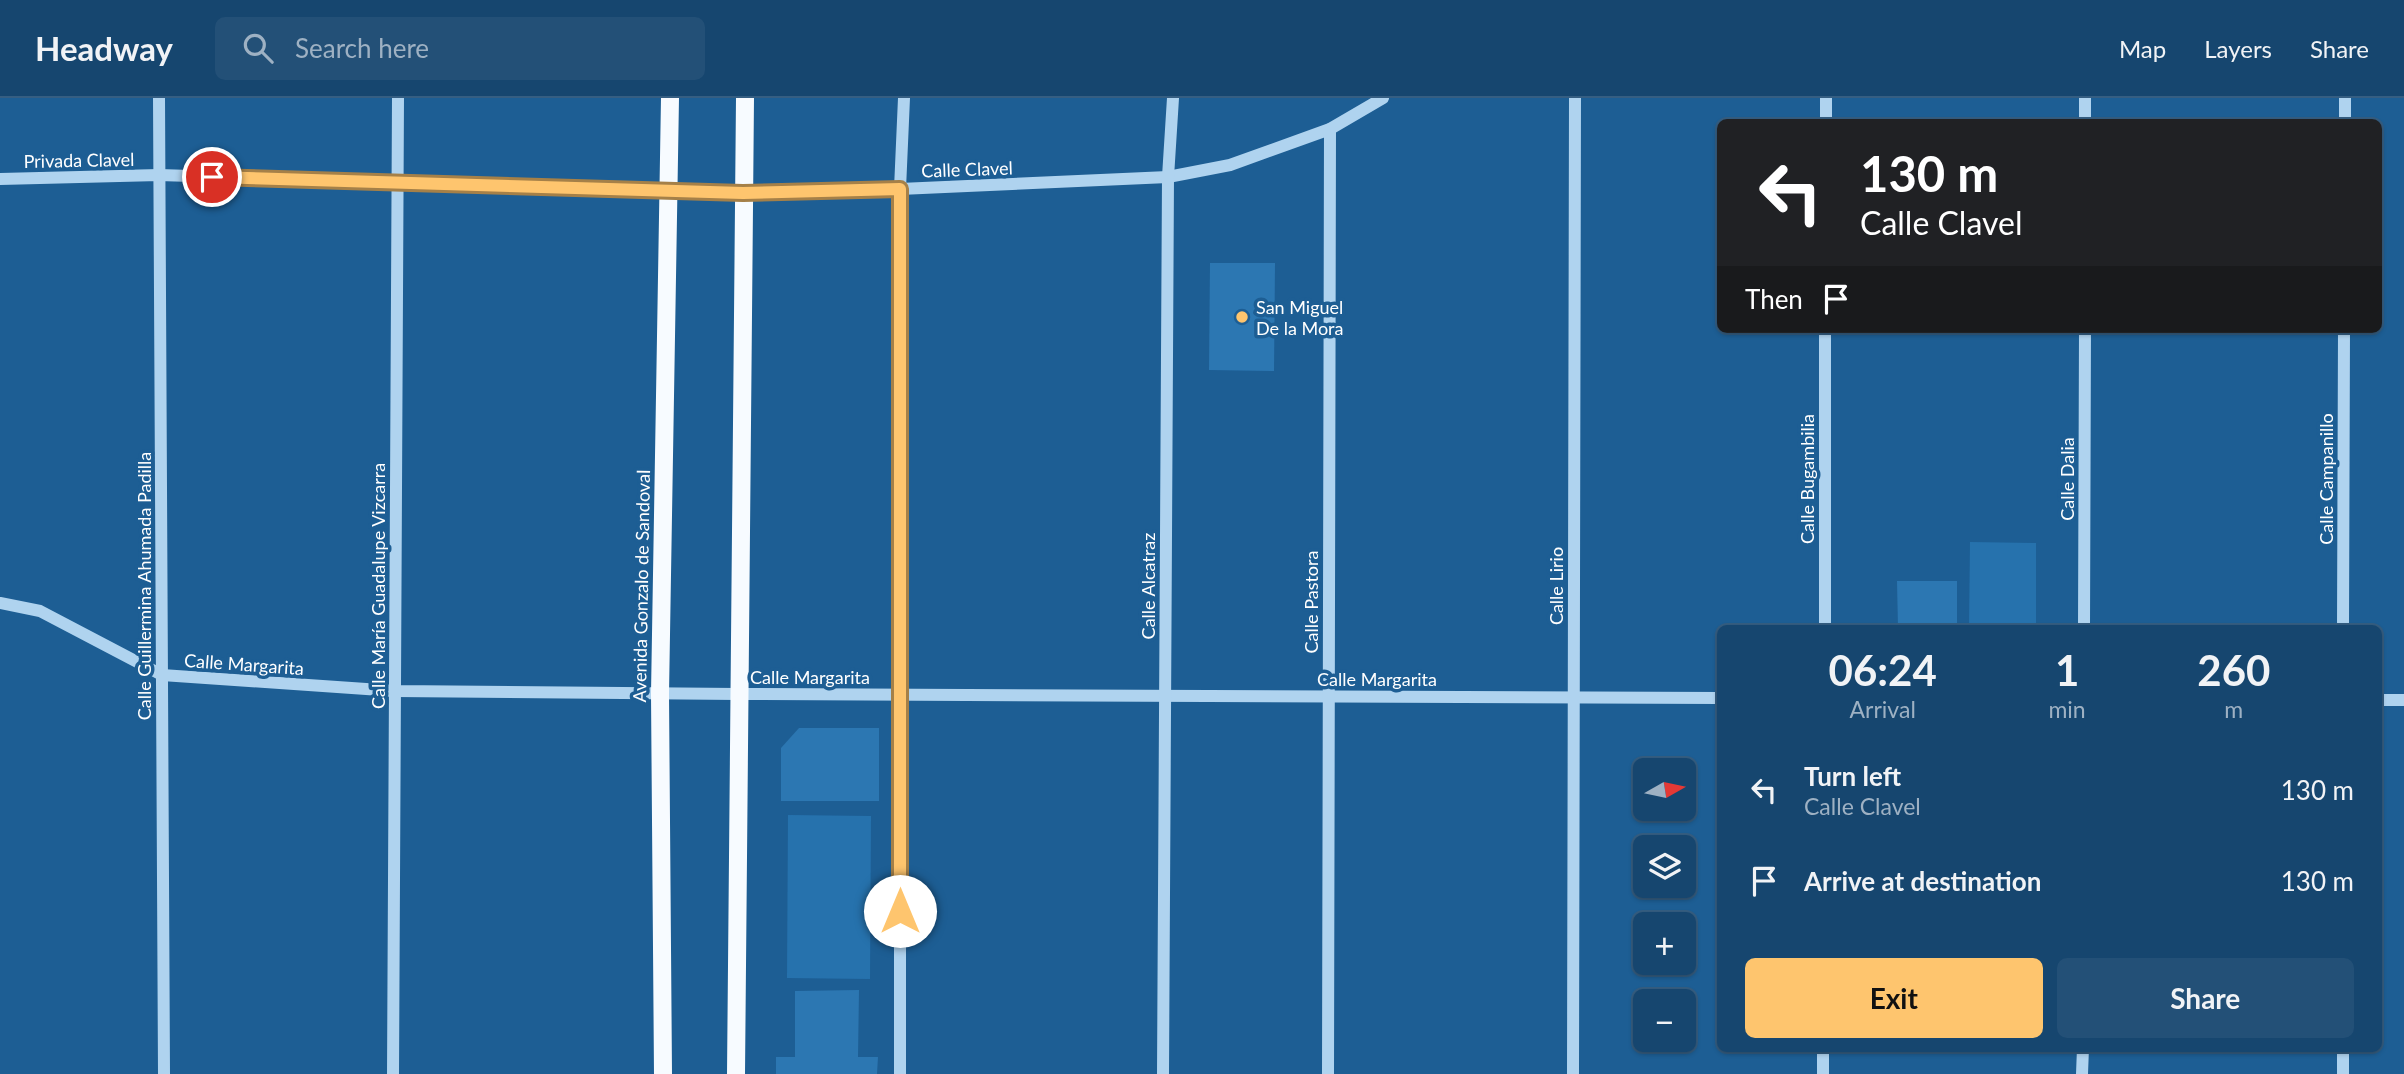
<!DOCTYPE html>
<meta charset="utf-8">
<style>
body{margin:0;font-family:Lato,sans-serif;background:#235077;color:#f1f3f6;height:100vh;display:flex;flex-direction:column;font-size:26px;white-space:nowrap}
*{box-sizing:border-box;margin:0}
p{font-size:23px;color:#9eb1c3}
.icon{flex:none;width:38px;height:38px;fill:none;stroke:currentColor;stroke-width:2;stroke-linecap:round;stroke-linejoin:round}
.map{position:relative;flex:1;overflow:hidden}
.drawer{position:absolute;left:1717px;top:527px;width:665px;height:427px;display:flex;flex-direction:column;background:#16466f;border-radius:10px;box-shadow:0 2px 5px #0004,0 0 0 2px #355e82}
.drawer>*{flex:none}
.guide{position:absolute;left:1717px;top:21px;width:665px;height:214px;border-radius:10px;box-shadow:0 2px 5px #0004,0 0 0 2px #355e82;background:#202124;color:#fff;overflow:hidden}
.needle{width:46px;rotate:81deg}
.tools{position:absolute;left:1633px;top:660px;display:grid;gap:14px}
.tools a{display:grid;place-items:center;width:63px;height:63px;border-radius:10px;background:#16466f;box-shadow:0 2px 5px #0004,0 0 0 2px #355e82;font-size:35px}
.pin{position:absolute;display:grid;place-items:center;width:60px;height:60px;color:#fff;margin:-30px;border:4px solid #fff;border-radius:50%;box-shadow:0 2px 7px #0007}
.me{position:absolute;width:77px;margin:-38px;rotate:0deg;stroke-linejoin:round;filter:drop-shadow(0 0 5px #0008)}
.turn{display:flex;align-items:center;gap:24px;height:147px;padding:0 28px;font-size:32px}
.turn .icon{width:91px;height:91px;stroke-width:2.5}
.turn b{display:block;font-size:49px;line-height:60px}
.then{display:flex;align-items:center;height:66px;padding:0 28px;background:#0003;gap:14px;font-size:26px}
.eta{display:flex;justify-content:space-evenly;align-items:center;height:119px;text-align:center}
.eta b{font-size:42px;font-weight:700;line-height:49px}
.cta{display:flex;gap:14px;margin-top:auto;padding:14px 28px}
.cta a{flex:1;height:80px;border-radius:10px;background:#fec56e;color:#111;font-size:28px;font-weight:700;line-height:80px;text-align:center}
.cta a+a{background:#235077;color:#f1f3f6}
ul{padding:0;list-style:none}
li{display:flex;align-items:center;gap:21px;height:91px;padding:0 28px}
li div{flex:1}
li b{display:block;font-size:26px}
li em{font-style:normal}
header{display:flex;align-items:center;gap:42px;box-sizing:border-box;height:98px;padding:0 35px;background:#16466f;border-bottom:2px solid #355e82}
header strong{font-size:33px}
nav{display:flex;gap:38px;margin-inline-start:auto;font-size:24px}
.search{width:490px;height:63px;background:#235077;display:flex;align-items:center;gap:18px;box-sizing:border-box;padding:0 24px;border-radius:10px;color:#9eb1c3;font-size:26px}
.map>svg:first-child{display:block}
.green{fill:#2672ad}
.building{fill:#2c77b2}
.lines{fill:none;stroke-linecap:round;stroke-linejoin:round}
.minor{stroke:#afd3ef;stroke-width:12}
.major{stroke:#f7fbff;stroke-width:18}
.route-casing{stroke:#a58048;stroke-width:18}
.route{stroke:#fec56e;stroke-width:12}
.poi-dot{fill:#fec56e;stroke:#1d5e94;stroke-width:2.5}
.labels{text-anchor:middle;dominant-baseline:central;stroke-width:7;stroke-linejoin:round;paint-order:stroke}
.street-label{font-size:18px;fill:#fff;stroke:#1d5e94}
.poi-label{font-size:18px;fill:#fff;stroke:#1d5e94;text-anchor:start}
</style>
<header>
<strong>Headway</strong>
<div class="search"><svg class="icon" aria-label="search" viewBox="0 0 24 24"><circle cx="10" cy="10" r="6"/><path d="M15 15l6 6"/></svg>Search here</div>
<nav><a>Map</a><a>Layers</a><a>Share</a></nav>
</header>
<div class="map">
<svg width="2404" height="976" viewBox="0 0 2404 976">
<rect width="100%" height="100%" fill="#1d5e94"/>
<g class="green">
<path d="M1970 444 2036 445V530H1969Z"/>
<path d="M788 717 871 718 870 881 787 880Z"/>
</g>
<g class="building">
<path d="M1210 165H1275L1274 273 1209 272Z"/>
<path d="M1897 483H1957V530H1898Z"/>
<path d="M799 630H879V703H781V650Z"/>
<path d="M859 892 858 959H878L877 976H776V959H795V893Z"/>
</g>
<g class="lines">
<g class="minor">
<path d="M159 0 164 976"/>
<path d="M1826 24V0"/>
<path d="M2085 24V0"/>
<path d="M2345 24V0"/>
<path d="M0 81 159 77 742 95 900 91 1168 79 1230 67 1330 31 1383 0"/>
<path d="M0 505 40 513 162 577 395 593 738 596 1720 600"/>
<path d="M1825 530V231"/>
<path d="M2084 530 2085 231"/>
<path d="M2343 530 2344 231"/>
<path d="M2378 602H2404"/>
<path d="M393 976 398 0"/>
<path d="M900 976V91L904 0"/>
<path d="M1163 976 1168 79 1173 0"/>
<path d="M1328 976 1330 31"/>
<path d="M1573 976 1575 0"/>
<path d="M1823 976V950"/>
<path d="M2082 976 2083 950"/>
<path d="M2343 976V950"/>
</g>
<g class="major">
<path d="M663 976 660 596 670 0"/>
<path d="M736 976 745 0"/>
</g>
</g>
<g class="lines">
<g class="route-casing">
<path id="route" d="M212 79 743 95 900 91V813"/>
</g>
<use href="#route" class="route"/>
</g>
<circle class="poi-dot" cx="1242" cy="219" r="7"/>
<g class="labels">
<g class="street-label">
<text transform="translate(79 62) rotate(-1)">Privada Clavel</text>
<text transform="translate(967 71) rotate(-2)">Calle Clavel</text>
<text transform="translate(1807 381) rotate(-90)">Calle Bugambilia</text>
<text transform="translate(2067 381) rotate(-90)">Calle Dalia</text>
<text transform="translate(2326 381) rotate(-90)">Calle Campanillo</text>
<text transform="translate(144 488) rotate(-90)">Calle Guillermina Ahumada Padilla</text>
<text transform="translate(378 488) rotate(-90)">Calle María Guadalupe Vizcarra</text>
<text transform="translate(641 488) rotate(-89)">Avenida Gonzalo de Sandoval</text>
<text transform="translate(1148 488) rotate(-90)">Calle Alcatraz</text>
<text transform="translate(1556 488) rotate(-90)">Calle Lirio</text>
<text transform="translate(1311 504) rotate(-90)">Calle Pastora</text>
<text transform="translate(244 566) rotate(4)">Calle Margarita</text>
<text x="810" y="579">Calle Margarita</text>
<text x="1377" y="581">Calle Margarita</text>
</g>
<g class="poi-label">
<text x="1256" y="209">San Miguel<tspan x="1256" dy="21">De la Mora</tspan></text>
</g>
</g>
</svg>
<div class="tools">
<a><svg class="needle" viewBox="-14 -14 28 28"><path d="M0-13l5 13h-10z" fill="#e53935"/><path d="M0 13l5-13h-10z" fill="#9eb1c3"/></svg></a>
<a><svg class="icon" aria-label="layers" viewBox="0 0 24 24"><path d="M12 4l9 5-9 5-9-5zM3 14l9 5 9-5"/></svg></a>
<a>+</a>
<a>−</a>
</div>
<div class="pin" style="left:212px;top:79px;background:#d93025"><svg class="icon" aria-label="arrive" viewBox="0 0 24 24"><path d="M6 21V4h12l-3 4 3 4H6"/></svg></div>
<svg class="me" style="left:900px;top:813px" viewBox="-20 -20 40 40"><circle r="19" fill="#fff"/><path d="M0-13L10 11 0 6-10 11z" fill="#fec56e"/></svg>
<div class="guide">
<div class="turn"><svg class="icon" aria-label="left" viewBox="0 0 24 24"><path d="M17 20v-9H6M10 6l-5 5 5 5"/></svg><div><b>130 m</b>Calle Clavel</div></div>
<div class="then">Then<svg class="icon" aria-label="arrive" viewBox="0 0 24 24"><path d="M6 21V4h12l-3 4 3 4H6"/></svg></div>
</div>
<section class="drawer">
<div class="eta">
<div><b>06:24</b><p>Arrival</p></div>
<div><b>1</b><p>min</p></div>
<div><b>260</b><p>m</p></div>
</div>
<ul>
<li><svg class="icon" aria-label="left" viewBox="0 0 24 24"><path d="M17 20v-9H6M10 6l-5 5 5 5"/></svg><div><b>Turn left</b><p>Calle Clavel</p></div><em>130 m</em></li>
<li><svg class="icon" aria-label="arrive" viewBox="0 0 24 24"><path d="M6 21V4h12l-3 4 3 4H6"/></svg><div><b>Arrive at destination</b></div><em>130 m</em></li>
</ul>
<div class="cta"><a>Exit</a><a>Share</a></div>
</section>
</div>
